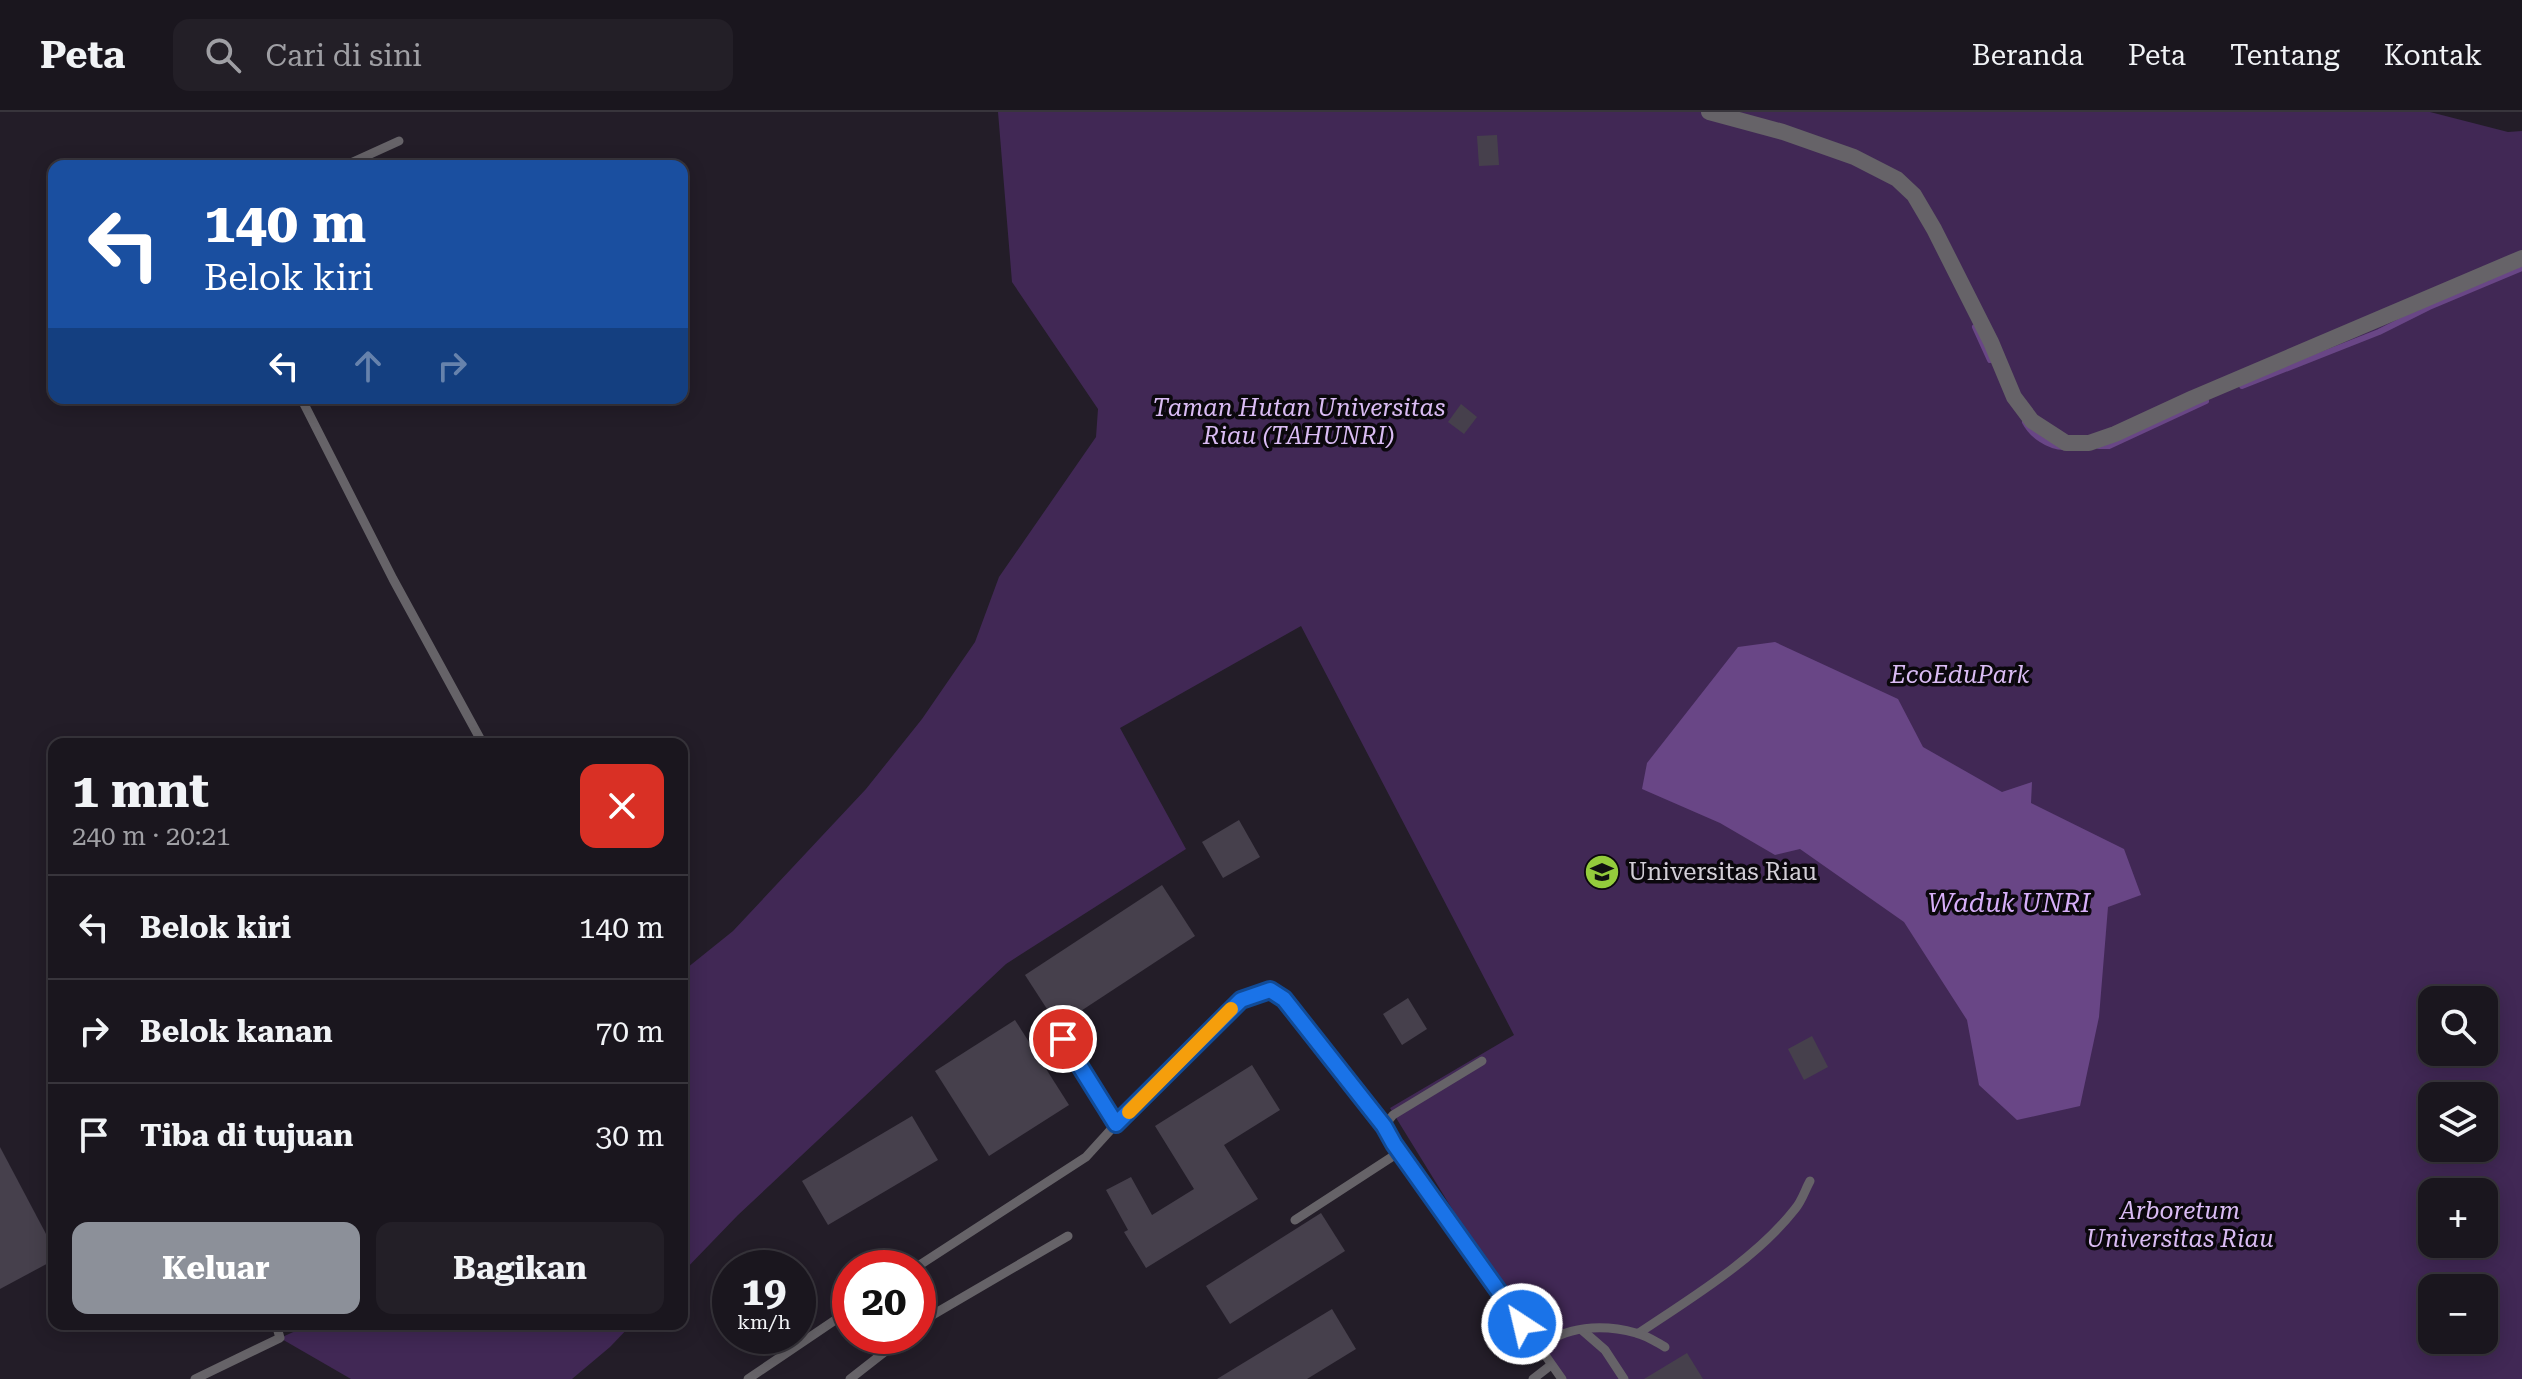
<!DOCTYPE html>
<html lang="id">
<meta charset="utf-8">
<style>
body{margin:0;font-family:"Roboto Serif",serif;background:#231f27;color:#f1f3f6;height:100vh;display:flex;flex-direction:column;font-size:30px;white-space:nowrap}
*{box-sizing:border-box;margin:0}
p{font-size:26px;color:#9f9fa4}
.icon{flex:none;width:44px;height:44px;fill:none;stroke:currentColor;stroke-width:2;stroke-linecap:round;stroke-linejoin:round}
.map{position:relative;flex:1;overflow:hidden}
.sheet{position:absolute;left:48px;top:626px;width:640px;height:592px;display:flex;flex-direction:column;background:#1a161e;border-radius:16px;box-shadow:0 4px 20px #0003,0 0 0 2px #38353c}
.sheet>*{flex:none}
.hud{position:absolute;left:48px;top:48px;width:640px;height:244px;border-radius:16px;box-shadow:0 4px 20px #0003,0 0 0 2px #38353c;background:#1a4fa0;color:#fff;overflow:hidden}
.controls{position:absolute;left:2418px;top:874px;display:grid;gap:16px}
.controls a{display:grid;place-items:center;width:80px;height:80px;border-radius:16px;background:#1a161e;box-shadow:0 4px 20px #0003,0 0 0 2px #38353c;font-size:40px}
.speed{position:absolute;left:712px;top:1138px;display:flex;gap:16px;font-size:40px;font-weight:700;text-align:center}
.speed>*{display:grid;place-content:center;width:104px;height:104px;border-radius:50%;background:#1a161e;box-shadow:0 4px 20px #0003,0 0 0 2px #38353c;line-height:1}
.speed small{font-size:20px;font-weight:400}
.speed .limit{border:12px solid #d22;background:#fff;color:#111}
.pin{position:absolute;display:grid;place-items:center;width:68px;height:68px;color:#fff;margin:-34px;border:4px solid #fff;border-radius:50%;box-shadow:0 2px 8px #0007}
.me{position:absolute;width:88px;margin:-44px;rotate:325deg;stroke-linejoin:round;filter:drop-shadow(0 0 6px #0008)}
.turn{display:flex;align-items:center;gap:28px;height:168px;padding:0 24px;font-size:36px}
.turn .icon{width:104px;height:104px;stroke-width:2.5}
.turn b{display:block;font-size:56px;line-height:68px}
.lanes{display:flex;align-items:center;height:76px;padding:0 24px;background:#0003;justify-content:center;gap:40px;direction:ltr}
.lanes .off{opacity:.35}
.round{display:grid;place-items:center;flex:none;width:84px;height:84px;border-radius:16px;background:#231f27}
.summary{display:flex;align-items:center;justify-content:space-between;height:136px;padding:0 24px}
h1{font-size:48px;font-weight:700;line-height:60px}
.primary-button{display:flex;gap:16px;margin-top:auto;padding:16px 24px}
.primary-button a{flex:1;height:92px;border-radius:16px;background:#8c9099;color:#fff;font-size:32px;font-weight:700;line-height:92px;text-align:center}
.primary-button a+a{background:#231f27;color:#f1f3f6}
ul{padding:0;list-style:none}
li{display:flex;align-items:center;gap:24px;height:104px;padding:0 24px;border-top:2px solid #38353c}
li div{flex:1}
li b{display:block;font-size:30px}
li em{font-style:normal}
header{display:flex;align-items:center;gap:48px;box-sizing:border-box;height:112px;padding:0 40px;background:#1a161e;border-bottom:2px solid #38353c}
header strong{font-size:38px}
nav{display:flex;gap:44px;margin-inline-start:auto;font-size:28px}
.search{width:560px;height:72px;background:#231f27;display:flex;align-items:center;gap:20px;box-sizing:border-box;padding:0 28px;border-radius:16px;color:#9f9fa4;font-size:30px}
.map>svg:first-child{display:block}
.green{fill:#412855;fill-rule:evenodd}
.water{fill:#694686}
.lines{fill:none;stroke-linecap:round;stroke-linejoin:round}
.stream{stroke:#694686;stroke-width:6}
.building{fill:#46404c}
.service{stroke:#666368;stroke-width:9}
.minor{stroke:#666368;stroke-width:16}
.route-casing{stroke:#114b97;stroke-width:20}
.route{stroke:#1a73e8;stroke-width:14}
.slow{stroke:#f59e0b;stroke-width:14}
.labels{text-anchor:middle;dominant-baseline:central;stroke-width:7;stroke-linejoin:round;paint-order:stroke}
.park-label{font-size:24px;font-style:italic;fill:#dabcf4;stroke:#0b080d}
.poi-label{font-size:24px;fill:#d3cfd7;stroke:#0b080d;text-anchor:start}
.water-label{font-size:26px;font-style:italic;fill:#d7aff9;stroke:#0b080d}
</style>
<header>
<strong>Peta</strong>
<div class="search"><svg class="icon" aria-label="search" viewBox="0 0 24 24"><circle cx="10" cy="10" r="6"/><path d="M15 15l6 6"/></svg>Cari di sini</div>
<nav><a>Beranda</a><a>Peta</a><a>Tentang</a><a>Kontak</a></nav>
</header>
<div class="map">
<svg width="2522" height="1267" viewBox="0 0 2522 1267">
<rect width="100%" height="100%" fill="#231d28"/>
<g class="green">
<path d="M998 0H2430L2508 20 2522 19V1267H1557L1390 996 1514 923 1301 514 1120 616 1186 737 1006 852 738 1103 682 1161V860L733 819 866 677 922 607 975 530 999 465 1096 325 1098 297 1012 170ZM2432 888H2484V940H2432ZM2432 984H2484V1036H2432ZM2432 1080H2484V1132H2432ZM2432 1176H2484V1228H2432Z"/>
<path d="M311 1212H632L610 1235 572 1267H351L280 1226Z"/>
</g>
<path class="water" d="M1775 530 1898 587 1923 635 2002 680 2032 670 2031 691 2124 737 2141 783 2108 795 2099 905 2080 994 2017 1008 1979 973 1967 908 1904 810 1800 737 1775 743 1720 711 1642 677 1647 651 1738 535Z"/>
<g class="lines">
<g class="stream">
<path d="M1975 215 1990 248"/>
<path d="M2242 274 2379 220 2429 195 2522 156"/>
<path d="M2025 310C2032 323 2048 335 2064 335"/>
<path d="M2099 334H2109L2206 289"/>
</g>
</g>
<g class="building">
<path d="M1497 23 1499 53 1479 54 1477 24Z"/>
<path d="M1461 292 1477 305 1464 322 1448 310Z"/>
<path d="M1239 708 1260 745 1223 766 1202 730Z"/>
<path d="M1162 773 1195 824 1058 914 1025 863Z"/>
<path d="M1408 886 1427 917 1402 933 1383 902Z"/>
<path d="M1015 908 1069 993 989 1044 935 959Z"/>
<path d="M1812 924 1828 955 1804 968 1788 937Z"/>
<path d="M1252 953 1280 998 1224 1033 1258 1087 1146 1156 1124 1120 1128 1118 1106 1078 1131 1065 1152 1103 1194 1077 1155 1014Z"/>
<path d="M912 1004 938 1048 828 1113 802 1069Z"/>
<path d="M0 1035 54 1137V1148L0 1177Z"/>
<path d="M1321 1101 1345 1139 1230 1212 1206 1174Z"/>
<path d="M1332 1197 1356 1237 1307 1267H1217Z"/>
<path d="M1687 1241 1703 1267H1644Z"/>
</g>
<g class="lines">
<g class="service">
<path d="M344 54 399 29"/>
<path d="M301 286 393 467 483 632"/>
<path d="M1116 1012 1241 888 1270 878 1284 887 1384 1014"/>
<path d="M1401 1039 1384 1014 1393 1003 1482 949"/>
<path d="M1295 1108 1401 1039 1562 1267"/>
<path d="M915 1156 1086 1045 1116 1012 1063 927"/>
<path d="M918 1177 929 1205"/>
<path d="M918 1214 929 1205 1068 1124"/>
<path d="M1582 1218 1605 1238 1624 1267"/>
<path d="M1639 1221C1691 1186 1756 1147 1795 1097 1802 1089 1805 1078 1810 1069"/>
<path d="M1539 1237C1564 1213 1604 1212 1636 1221 1646 1223 1656 1230 1665 1235"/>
<path d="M195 1267 280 1226 276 1212"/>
<path d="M748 1267 850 1198"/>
<path d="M850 1267 905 1224"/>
<path d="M1533 1267 1551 1253"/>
</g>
<path class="minor" d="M1709 0 1783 20 1854 45 1897 67 1914 83 1934 117 1991 230 2014 285 2032 309 2066 331H2089L2115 322 2193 286 2522 146"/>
</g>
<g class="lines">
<g class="route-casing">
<path id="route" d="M1063 927 1116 1012 1241 888 1270 878 1284 887 1384 1014 1394 1032 1522 1212"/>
</g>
<use href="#route" class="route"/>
<path class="slow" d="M1129 1000 1231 897"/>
</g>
<defs>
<g id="university-disc" transform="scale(1.8)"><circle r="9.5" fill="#94cc3c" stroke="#0b080d"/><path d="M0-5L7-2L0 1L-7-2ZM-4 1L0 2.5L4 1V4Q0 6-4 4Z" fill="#111"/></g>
</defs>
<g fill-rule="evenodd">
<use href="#university-disc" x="1602" y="760"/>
</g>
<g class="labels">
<g class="park-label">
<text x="1299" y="296">Taman Hutan Universitas<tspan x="1299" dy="28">Riau (TAHUNRI)</tspan></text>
<text x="1960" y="563">EcoEduPark</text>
<text x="2180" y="1099">Arboretum<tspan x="2180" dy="28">Universitas Riau</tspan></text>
</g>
<g class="poi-label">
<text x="1628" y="760">Universitas Riau</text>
</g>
<g class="water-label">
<text x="2009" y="791">Waduk UNRI</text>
</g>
</g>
</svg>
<div class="controls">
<a><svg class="icon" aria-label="search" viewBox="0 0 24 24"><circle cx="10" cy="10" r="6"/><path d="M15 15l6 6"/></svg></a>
<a><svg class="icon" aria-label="layers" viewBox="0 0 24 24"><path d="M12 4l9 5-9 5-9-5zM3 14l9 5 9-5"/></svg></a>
<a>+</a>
<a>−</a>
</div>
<div class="speed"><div>19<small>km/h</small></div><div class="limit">20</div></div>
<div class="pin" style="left:1063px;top:927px;background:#d93025"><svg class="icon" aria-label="arrive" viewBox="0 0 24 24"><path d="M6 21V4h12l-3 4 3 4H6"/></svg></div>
<svg class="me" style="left:1522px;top:1212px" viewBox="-20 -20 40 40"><circle r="17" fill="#1a73e8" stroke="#fff" stroke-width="3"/><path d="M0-11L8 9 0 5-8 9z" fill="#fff"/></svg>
<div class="hud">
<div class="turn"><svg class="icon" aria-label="left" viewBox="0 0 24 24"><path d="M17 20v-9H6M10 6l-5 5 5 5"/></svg><div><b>140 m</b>Belok kiri</div></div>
<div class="lanes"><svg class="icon" aria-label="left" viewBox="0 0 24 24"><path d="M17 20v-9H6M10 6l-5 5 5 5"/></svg><svg class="icon off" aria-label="ahead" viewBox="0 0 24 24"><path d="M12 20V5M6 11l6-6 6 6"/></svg><svg class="icon off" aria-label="right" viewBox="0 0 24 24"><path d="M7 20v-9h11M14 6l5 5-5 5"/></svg></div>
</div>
<section class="sheet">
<div class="summary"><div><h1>1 mnt</h1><p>240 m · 20:21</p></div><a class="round" style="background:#d93025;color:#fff"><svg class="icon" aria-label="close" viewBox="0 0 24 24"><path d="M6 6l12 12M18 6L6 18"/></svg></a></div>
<ul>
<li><svg class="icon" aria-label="left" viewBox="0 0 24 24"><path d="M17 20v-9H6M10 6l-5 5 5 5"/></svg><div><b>Belok kiri</b></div><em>140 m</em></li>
<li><svg class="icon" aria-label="right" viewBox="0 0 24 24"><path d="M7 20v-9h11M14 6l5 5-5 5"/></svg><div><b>Belok kanan</b></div><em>70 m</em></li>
<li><svg class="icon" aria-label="arrive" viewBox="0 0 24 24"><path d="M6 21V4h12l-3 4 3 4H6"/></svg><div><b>Tiba di tujuan</b></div><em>30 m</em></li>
</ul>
<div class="primary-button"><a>Keluar</a><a>Bagikan</a></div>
</section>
</div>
